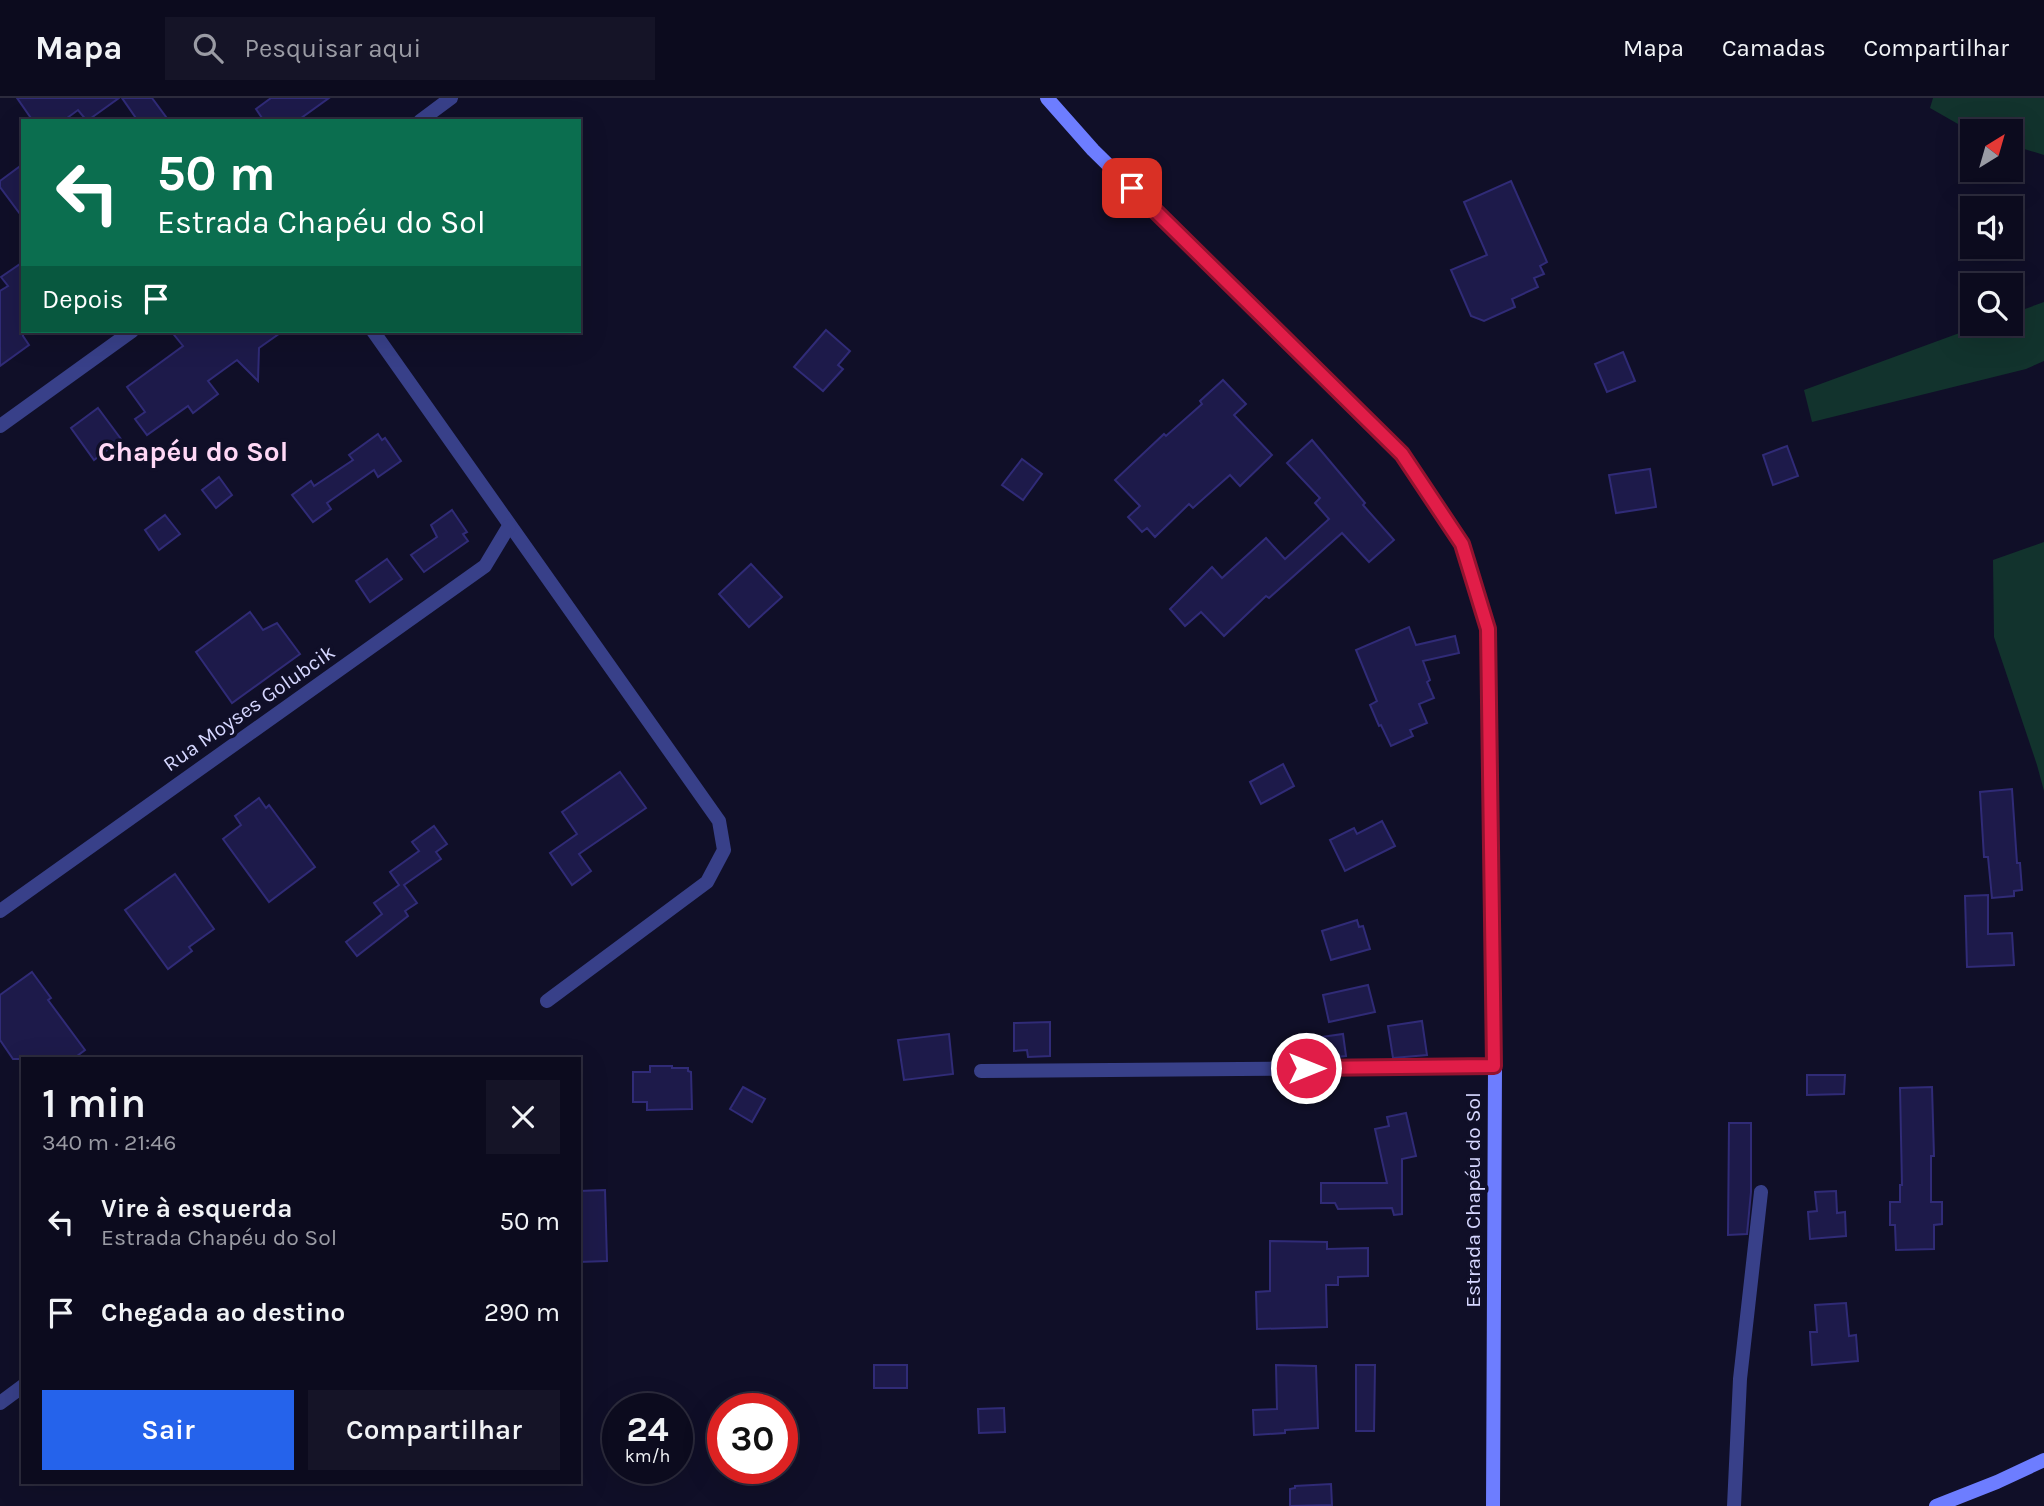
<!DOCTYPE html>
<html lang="pt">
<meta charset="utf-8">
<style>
body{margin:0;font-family:Karla,sans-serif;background:#151427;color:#f1f3f6;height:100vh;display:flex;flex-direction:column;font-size:26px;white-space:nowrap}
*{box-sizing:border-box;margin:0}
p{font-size:23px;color:#9a9ba4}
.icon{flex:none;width:38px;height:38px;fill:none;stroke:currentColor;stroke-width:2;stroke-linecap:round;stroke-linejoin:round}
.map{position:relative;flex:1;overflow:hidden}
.details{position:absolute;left:21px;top:959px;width:560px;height:427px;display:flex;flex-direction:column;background:#0c0b1e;border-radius:0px;box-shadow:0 7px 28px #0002,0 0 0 2px #2c2b3c}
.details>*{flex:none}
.hud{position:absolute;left:21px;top:21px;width:560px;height:214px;border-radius:0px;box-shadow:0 7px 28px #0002,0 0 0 2px #2c2b3c;background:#0b6e4f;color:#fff;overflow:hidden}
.needle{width:46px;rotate:37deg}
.buttons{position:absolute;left:1960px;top:21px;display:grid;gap:14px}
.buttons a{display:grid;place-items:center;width:63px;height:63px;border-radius:0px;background:#0c0b1e;box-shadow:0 7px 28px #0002,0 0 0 2px #2c2b3c;font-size:35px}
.speed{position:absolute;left:602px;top:1295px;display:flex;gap:14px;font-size:35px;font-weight:700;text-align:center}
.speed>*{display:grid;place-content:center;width:91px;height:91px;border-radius:50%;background:#0c0b1e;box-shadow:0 7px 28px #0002,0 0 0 2px #2c2b3c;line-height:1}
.speed small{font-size:18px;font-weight:400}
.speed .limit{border:10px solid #d22;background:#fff;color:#111}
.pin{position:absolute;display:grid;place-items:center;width:60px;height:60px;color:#fff;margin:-30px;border-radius:14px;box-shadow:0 4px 10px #0006}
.me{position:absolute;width:77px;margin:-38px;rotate:90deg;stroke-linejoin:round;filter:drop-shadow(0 0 5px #0008)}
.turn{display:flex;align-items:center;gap:24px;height:147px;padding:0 21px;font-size:32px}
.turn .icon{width:91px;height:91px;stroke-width:2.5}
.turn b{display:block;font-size:49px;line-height:60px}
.then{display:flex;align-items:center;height:66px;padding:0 21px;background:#0003;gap:14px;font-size:26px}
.round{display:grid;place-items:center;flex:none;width:74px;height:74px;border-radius:0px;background:#151427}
.head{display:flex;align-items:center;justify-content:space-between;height:119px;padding:0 21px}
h1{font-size:42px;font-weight:600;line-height:52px}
.cta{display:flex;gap:14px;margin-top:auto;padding:14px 21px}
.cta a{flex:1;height:80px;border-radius:0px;background:#2563eb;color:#fff;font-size:28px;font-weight:600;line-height:80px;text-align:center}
.cta a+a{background:#151427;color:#f1f3f6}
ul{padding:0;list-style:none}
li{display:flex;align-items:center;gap:21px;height:91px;padding:0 21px}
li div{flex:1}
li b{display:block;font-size:26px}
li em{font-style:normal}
header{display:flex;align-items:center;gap:42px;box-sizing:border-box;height:98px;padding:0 35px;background:#0c0b1e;border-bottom:2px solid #2c2b3c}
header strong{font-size:33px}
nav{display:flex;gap:38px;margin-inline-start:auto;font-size:24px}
.search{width:490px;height:63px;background:#151427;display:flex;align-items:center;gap:18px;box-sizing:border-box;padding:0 24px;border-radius:0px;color:#9a9ba4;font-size:26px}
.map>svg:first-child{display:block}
.green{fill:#12332d}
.building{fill:#1d1a4a;stroke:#302b77;stroke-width:2}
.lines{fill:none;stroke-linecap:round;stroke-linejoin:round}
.minor{stroke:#384089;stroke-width:14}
.secondary{stroke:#6d7dff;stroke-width:14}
.route-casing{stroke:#92132f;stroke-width:18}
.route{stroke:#e11d48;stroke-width:12}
.labels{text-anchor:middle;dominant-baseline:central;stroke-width:7;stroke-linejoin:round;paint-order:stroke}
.street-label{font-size:21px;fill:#d6d7ff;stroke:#100f28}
.district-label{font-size:28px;font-weight:bold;fill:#ffd8f6;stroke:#100f28}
</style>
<header>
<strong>Mapa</strong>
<div class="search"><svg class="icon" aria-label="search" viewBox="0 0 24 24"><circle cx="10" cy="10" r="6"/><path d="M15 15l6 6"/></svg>Pesquisar aqui</div>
<nav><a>Mapa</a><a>Camadas</a><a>Compartilhar</a></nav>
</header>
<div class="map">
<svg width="2044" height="1408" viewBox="0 0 2044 1408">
<rect width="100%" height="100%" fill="#100f28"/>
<g class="green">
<path d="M1933 0H2044V57L2011 47V33L1972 34 1930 10Z"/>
<path d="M2044 204V263L2026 271 1812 324 1804 292 1984 226H2011V216Z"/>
<path d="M2044 444V693L2037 667 1994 539 1993 462Z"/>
</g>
<g class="building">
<path d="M17 0H119L87 23 78 12 63 23H33Z"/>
<path d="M122 0H152L169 23H138Z"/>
<path d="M271 0H329L297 23H264L256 11Z"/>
<path d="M23 66V120L0 89V83Z"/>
<path d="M1511 83 1547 164 1540 168 1544 176 1534 180 1538 189 1512 201 1515 209 1484 223 1471 218 1451 172 1487 157 1464 104Z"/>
<path d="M23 164V238L29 247 0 268V193L8 188 1 179Z"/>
<path d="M826 232 850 253 838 267 843 271 823 293 794 269Z"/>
<path d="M171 233H283L259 250 258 283 237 262 208 283 218 296 193 315 188 308 147 337 135 321 145 314 127 289 183 248Z"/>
<path d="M1623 254 1635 283 1607 294 1595 266Z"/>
<path d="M1223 282 1246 306 1234 317 1272 357 1240 388 1230 377 1193 410 1189 406 1155 439 1147 430 1142 434 1128 419 1140 408 1115 382 1164 336 1166 338 1202 306 1200 303Z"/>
<path d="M98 310 121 341 94 362 71 330Z"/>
<path d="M378 336 382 342 385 340 401 363 378 379 374 372 327 405 331 411 313 424 292 397 311 383 314 388 353 362 349 357Z"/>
<path d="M1312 342 1365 405 1363 407 1394 442 1369 464 1342 435 1269 500 1266 498 1224 538 1201 514 1185 528 1170 511 1212 469 1222 480 1266 440 1285 461 1329 421 1315 405 1320 400 1287 365Z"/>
<path d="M1787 348 1798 378 1773 387 1763 357Z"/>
<path d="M1022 361 1042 376 1023 402 1002 387Z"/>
<path d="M1650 371 1656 409 1616 415 1609 377Z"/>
<path d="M219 379 232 397 216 410 202 392Z"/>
<path d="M452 412 467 434 463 436 468 443 424 474 411 457 437 439 431 427Z"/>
<path d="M165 417 180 436 159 452 145 432Z"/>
<path d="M387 461 402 481 370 504 356 483Z"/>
<path d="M751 466 782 499 749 529 719 496Z"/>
<path d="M250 514 263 532 277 525 300 556 232 605 196 554Z"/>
<path d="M1409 529 1416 547 1455 538 1459 555 1423 563 1430 582 1427 584 1434 600 1419 606 1427 625 1410 632 1413 638 1391 648 1381 627 1379 628 1370 607 1377 603 1356 552Z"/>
<path d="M1283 666 1294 688 1261 706 1250 684Z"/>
<path d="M620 674 646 710 579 756 591 773 572 787 550 755 577 736 562 714Z"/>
<path d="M2012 691 2017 765H2020L2022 792 2014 793V798L1992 800 1988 759H1984L1980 694Z"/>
<path d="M259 700 266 710 269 707 315 769 269 804 223 741 241 727 235 718Z"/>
<path d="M1382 723 1395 748 1345 773 1330 742 1354 730 1357 736Z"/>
<path d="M434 728 447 746 436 754 441 761 404 787 417 805 405 813 408 818 357 858 346 844 382 816 374 805 399 787 390 774 419 753 412 744Z"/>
<path d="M175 776 214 831 189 849 192 853 168 871 125 812Z"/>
<path d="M1988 797V836L2012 835 2014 867 1967 869 1965 798Z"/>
<path d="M1357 822 1359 829 1363 828 1370 851 1331 862 1322 833Z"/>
<path d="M32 874 51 900 48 902 85 952 73 961H13L0 942V897Z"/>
<path d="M1368 887 1375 914 1329 924 1323 897Z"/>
<path d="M1422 923 1427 957 1393 960 1388 928Z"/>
<path d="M1050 924V958L1028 959 1027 952 1014 953V925Z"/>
<path d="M949 936 953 976 904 982 898 942Z"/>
<path d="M1343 936 1346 958 1317 961 1314 940Z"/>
<path d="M650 968H672V970H688V973L691 974 692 1011 647 1012V1004H633V974H650Z"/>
<path d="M1807 977H1845L1844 996 1807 997Z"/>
<path d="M743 989 765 1001 752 1024 730 1011Z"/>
<path d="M1932 989 1934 1058H1931V1104H1942V1126L1934 1127V1151L1896 1152 1895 1127H1890V1104H1900V1087H1902L1900 990Z"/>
<path d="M1406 1015 1416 1058 1402 1061V1116L1394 1117 1392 1110 1338 1111 1335 1105H1321V1085H1387L1375 1031 1389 1028 1387 1019Z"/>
<path d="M1729 1025H1751V1094L1747 1136 1728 1137Z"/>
<path d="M605 1092 607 1163 579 1164V1093Z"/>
<path d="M1836 1093 1837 1115 1845 1114 1846 1138 1810 1141 1808 1114 1817 1113 1815 1094Z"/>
<path d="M1270 1143 1327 1144V1151L1368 1150V1178L1338 1179V1187H1326L1327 1229 1257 1231 1256 1194 1270 1193Z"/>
<path d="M1846 1205 1849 1238 1856 1237 1858 1263 1812 1267 1810 1234H1817L1815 1207Z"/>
<rect x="874" y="1267" width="33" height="23"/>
<path d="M1276 1267 1316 1268 1318 1330 1285 1332V1335L1254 1337 1253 1312 1277 1311Z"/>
<path d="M1356 1267H1375L1374 1333H1356Z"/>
<path d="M1004 1310 1005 1334 979 1335 978 1311Z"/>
<path d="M1331 1386 1332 1407 1290 1408V1391L1295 1390V1388Z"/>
</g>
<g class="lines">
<g class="minor">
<path d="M420 23 451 0"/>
<path d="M373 233 719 723 724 752 707 784 547 903"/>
<path d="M0 328 132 233"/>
<path d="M0 813 485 468 509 428"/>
<path d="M981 973 1495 969"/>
<path d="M0 1305 23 1288"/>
<path d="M1734 1408 1740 1281 1761 1094"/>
</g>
<g class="secondary">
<path d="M1047 0 1093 52 1402 356 1462 446 1488 531 1495 969 1493 1408"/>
<path d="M1936 1408 1997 1384 2044 1362"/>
</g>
</g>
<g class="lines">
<g class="route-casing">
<path id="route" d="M1132 90 1402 356 1462 446 1488 531 1494 968 1306 970"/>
</g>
<use href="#route" class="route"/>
</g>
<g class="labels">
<g class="street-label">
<text transform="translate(249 610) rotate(-35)">Rua Moyses Golubcik</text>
<text transform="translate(1473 1102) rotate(-90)">Estrada Chapéu do Sol</text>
</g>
<g class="district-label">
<text x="193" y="353">Chapéu do Sol</text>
</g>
</g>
</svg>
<div class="buttons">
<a><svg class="needle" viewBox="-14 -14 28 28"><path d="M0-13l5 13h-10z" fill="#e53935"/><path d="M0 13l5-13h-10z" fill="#9a9ba4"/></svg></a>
<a><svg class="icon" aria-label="sound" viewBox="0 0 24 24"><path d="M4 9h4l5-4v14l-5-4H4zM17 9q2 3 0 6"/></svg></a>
<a><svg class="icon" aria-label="search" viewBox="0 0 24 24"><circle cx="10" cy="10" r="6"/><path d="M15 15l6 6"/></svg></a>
</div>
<div class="speed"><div>24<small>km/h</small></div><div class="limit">30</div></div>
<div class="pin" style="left:1132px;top:90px;background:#d93025"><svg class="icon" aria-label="arrive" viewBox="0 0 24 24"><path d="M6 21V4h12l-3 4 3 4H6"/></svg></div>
<svg class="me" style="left:1306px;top:970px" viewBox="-20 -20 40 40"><circle r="17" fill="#e11d48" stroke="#fff" stroke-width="3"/><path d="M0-11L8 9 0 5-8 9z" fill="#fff"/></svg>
<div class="hud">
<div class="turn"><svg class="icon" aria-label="left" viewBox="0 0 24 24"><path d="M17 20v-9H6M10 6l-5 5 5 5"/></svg><div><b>50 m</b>Estrada Chapéu do Sol</div></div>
<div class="then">Depois<svg class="icon" aria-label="arrive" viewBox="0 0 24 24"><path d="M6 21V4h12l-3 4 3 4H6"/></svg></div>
</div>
<section class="details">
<div class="head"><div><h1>1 min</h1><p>340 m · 21:46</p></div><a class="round"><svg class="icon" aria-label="close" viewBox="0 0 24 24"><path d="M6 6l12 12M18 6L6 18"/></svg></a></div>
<ul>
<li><svg class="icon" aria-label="left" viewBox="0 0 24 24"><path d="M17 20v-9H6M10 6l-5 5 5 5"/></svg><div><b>Vire à esquerda</b><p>Estrada Chapéu do Sol</p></div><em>50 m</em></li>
<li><svg class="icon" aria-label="arrive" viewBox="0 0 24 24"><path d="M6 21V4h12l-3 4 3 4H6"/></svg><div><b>Chegada ao destino</b></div><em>290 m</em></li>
</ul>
<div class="cta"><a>Sair</a><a>Compartilhar</a></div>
</section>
</div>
